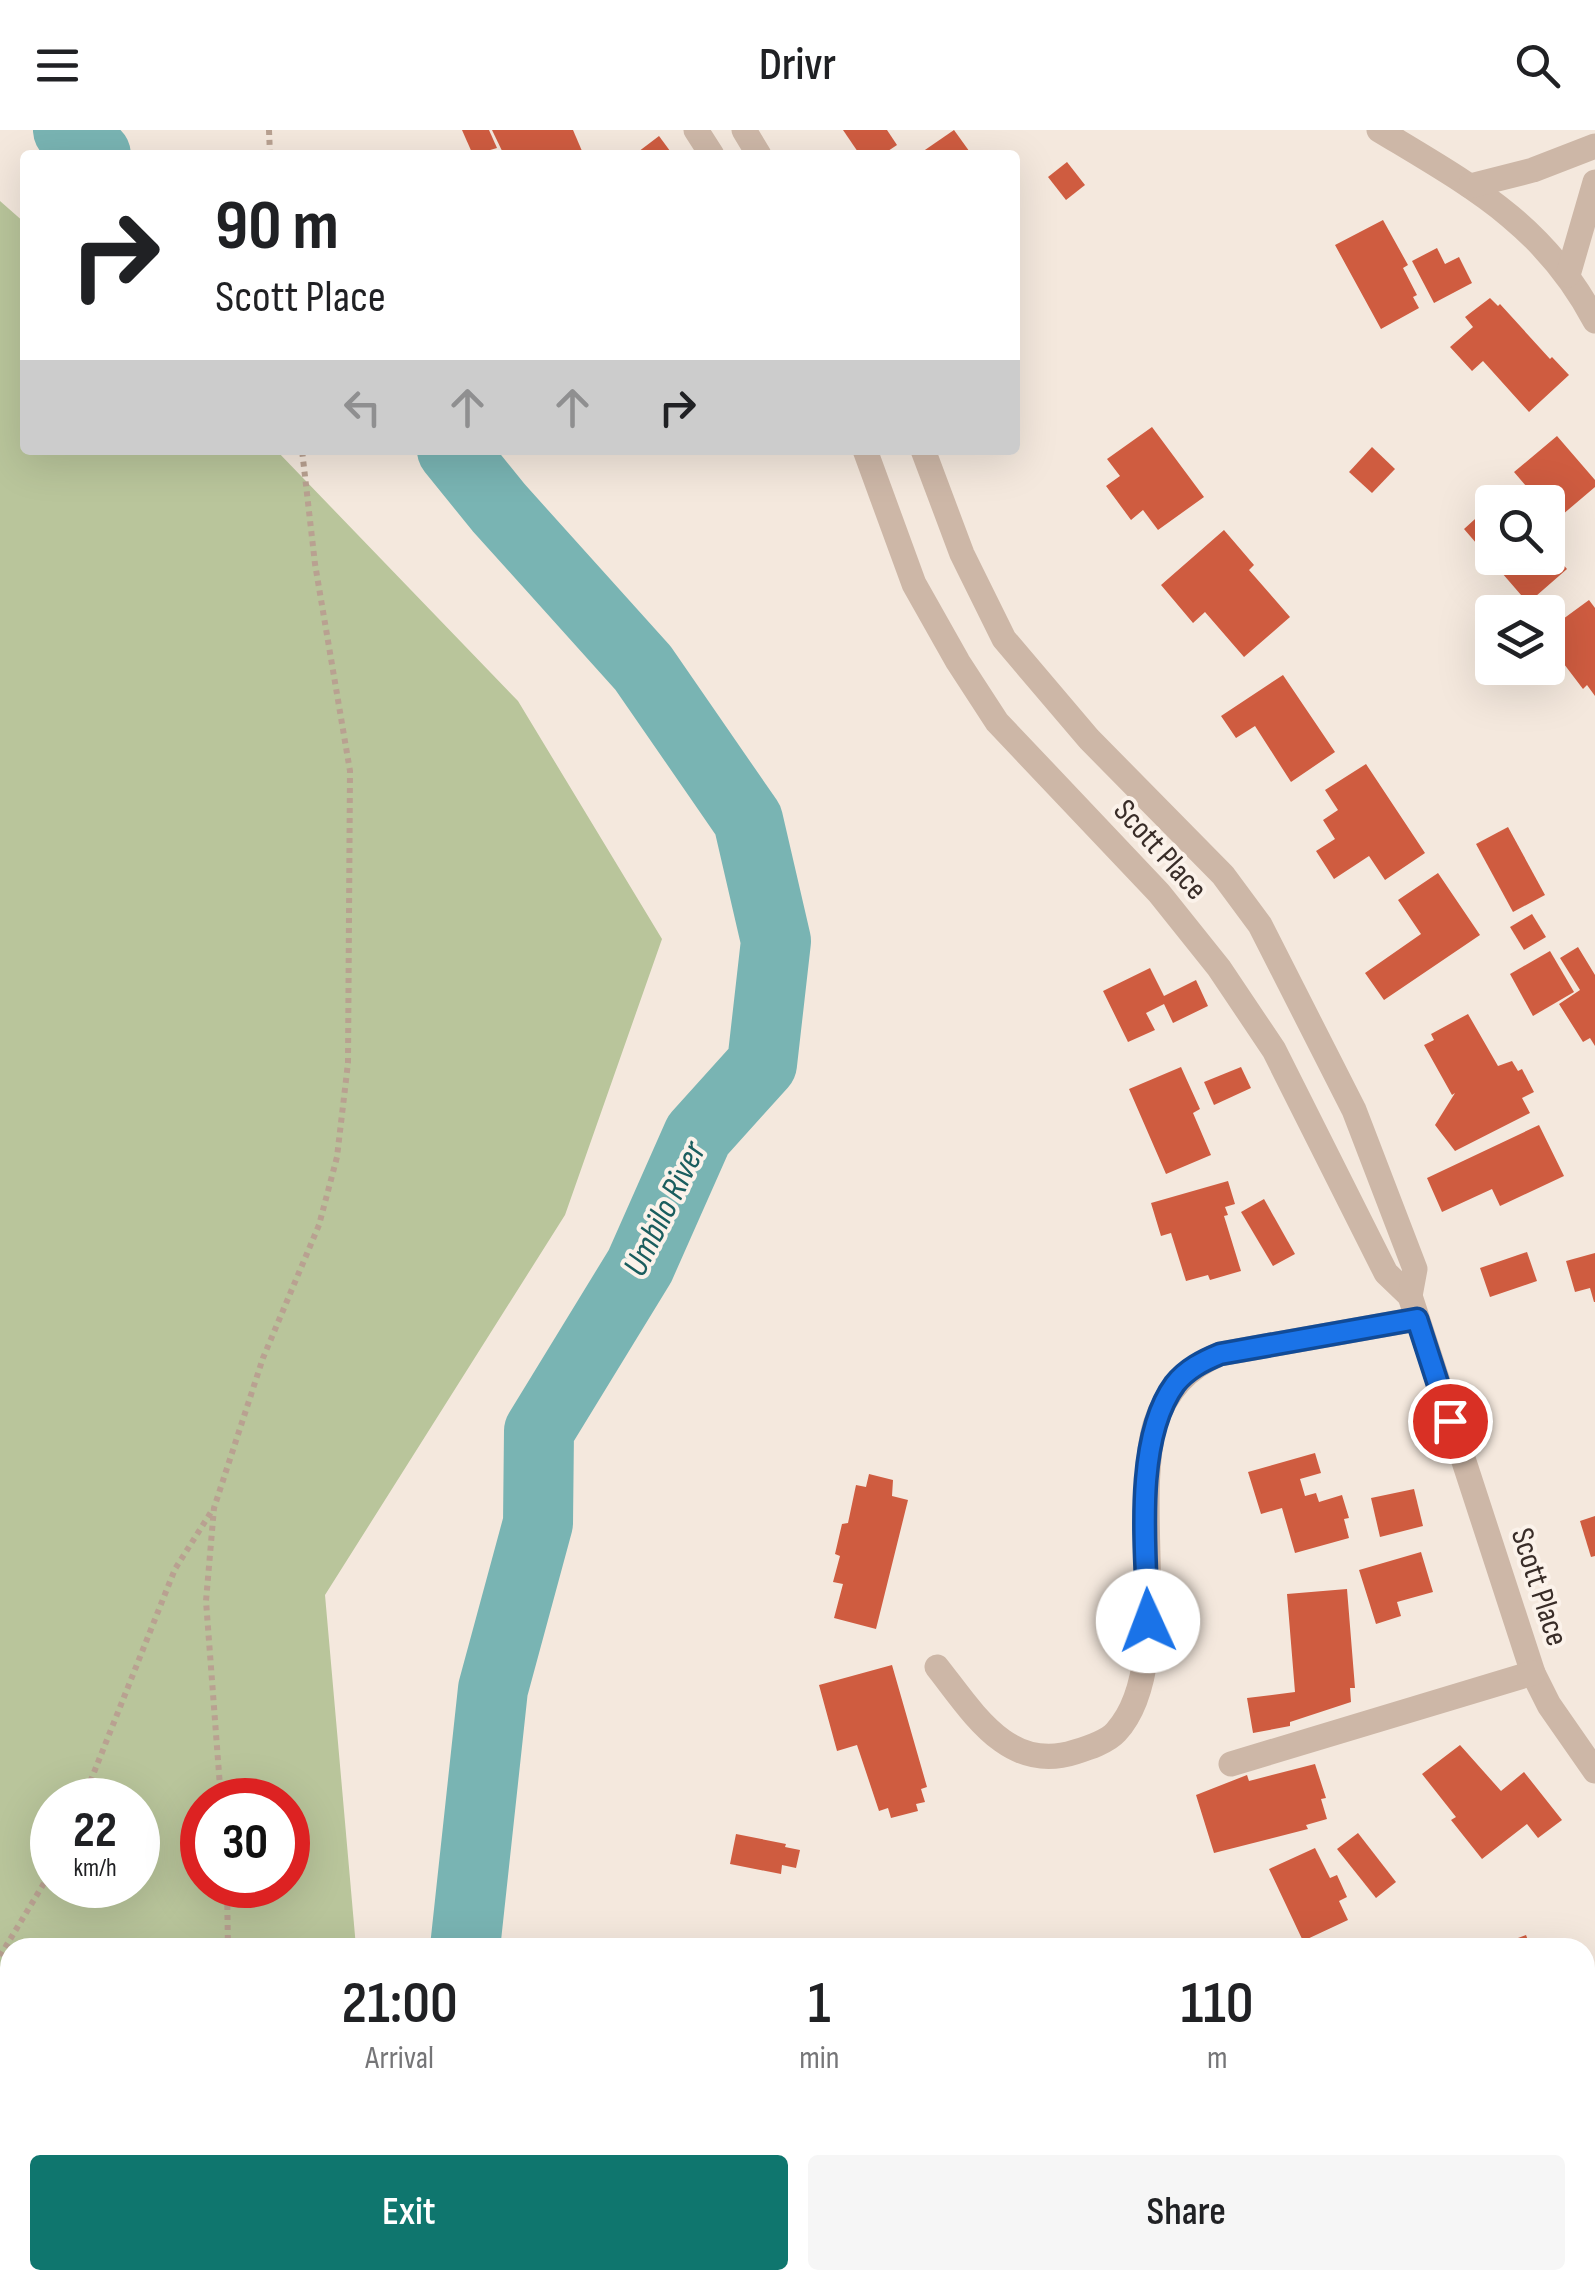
<!DOCTYPE html>
<style>
body{margin:0;font-family:"Sofia Sans Condensed",sans-serif;background:#f6f6f6;color:#202124;height:100vh;display:flex;flex-direction:column;font-size:38px;white-space:nowrap}
*{box-sizing:border-box;margin:0}
p{font-size:32px;color:#757577}
.icon{flex:none;width:55px;height:55px;fill:none;stroke:currentColor;stroke-width:2;stroke-linecap:round;stroke-linejoin:round}
.map{position:relative;flex:1;overflow:hidden}
.panel{position:absolute;left:0px;top:1808px;width:1595px;height:352px;display:flex;flex-direction:column;background:#fff;border-radius:30px 30px 0 0;box-shadow:0 10px 40px #0002}
.panel>*{flex:none}
.banner{position:absolute;left:20px;top:20px;width:1000px;height:305px;border-radius:10px;box-shadow:0 10px 40px #0002;background:#fff;color:#202124;overflow:hidden}
.controls{position:absolute;left:1475px;top:355px;display:grid;gap:20px}
.controls a{display:grid;place-items:center;width:90px;height:90px;border-radius:10px;background:#fff;box-shadow:0 10px 40px #0002;font-size:50px}
.speed{position:absolute;left:30px;top:1648px;display:flex;gap:20px;font-size:50px;font-weight:700;text-align:center}
.speed>*{display:grid;place-content:center;width:130px;height:130px;border-radius:50%;background:#fff;box-shadow:0 10px 40px #0002;line-height:1}
.speed small{font-size:25px;font-weight:400}
.speed .limit{border:15px solid #d22;background:#fff;color:#111}
.pin{position:absolute;display:grid;place-items:center;width:85px;height:85px;color:#fff;margin:-42px;border:5px solid #fff;border-radius:50%;box-shadow:0 2px 10px #0007}
.me{position:absolute;width:110px;margin:-55px;rotate:358deg;stroke-linejoin:round;filter:drop-shadow(0 0 8px #0008)}
.turn{display:flex;align-items:center;gap:35px;height:210px;padding:0 30px;font-size:45px}
.turn .icon{width:130px;height:130px;stroke-width:2.5}
.turn b{display:block;font-size:70px;line-height:85px}
.lanes{display:flex;align-items:center;height:95px;padding:0 30px;background:#0003;justify-content:center;gap:50px;direction:ltr}
.lanes .off{opacity:.35}
.eta{display:flex;justify-content:space-evenly;align-items:center;height:170px;text-align:center}
.eta b{font-size:60px;font-weight:600;line-height:70px}
.button{display:flex;gap:20px;margin-top:auto;padding:20px 30px}
.button a{flex:1;height:115px;border-radius:10px;background:#0f766e;color:#fff;font-size:40px;font-weight:600;line-height:115px;text-align:center}
.button a+a{background:#f6f6f6;color:#202124}
header{display:flex;justify-content:space-between;align-items:center;height:130px;padding:0 30px;background:#fff;font-size:45px;font-weight:600}
.map>svg:first-child{display:block}
.green{fill:#b9c59b;fill-rule:evenodd}
.lines{fill:none;stroke-linecap:round;stroke-linejoin:round}
.river{stroke:#79b4b3;stroke-width:70}
.building{fill:#cf5c40}
.path{stroke:#b9a191;stroke-width:6;stroke-dasharray:5 5;stroke-linecap:butt}
.minor{stroke:#cdb7a7;stroke-width:25}
.route-casing{stroke:#114b97;stroke-width:25}
.route{stroke:#1a73e8;stroke-width:18}
.labels{text-anchor:middle;dominant-baseline:central;stroke-width:8;stroke-linejoin:round;paint-order:stroke}
.street-label{font-size:32px;fill:#392d28;stroke:#fbf2ea}
.water-label{font-size:35px;font-style:italic;fill:#1a5d5e;stroke:#fbf2ea}
</style>
<header><svg class="icon" aria-label="menu" viewBox="0 0 24 24"><path d="M4 6h16M4 12h16M4 18h16"/></svg>Drivr<svg class="icon" aria-label="search" viewBox="0 0 24 24"><circle cx="10" cy="10" r="6"/><path d="M15 15l6 6"/></svg></header>
<div class="map">
<svg width="1595" height="2159" viewBox="0 0 1595 2159">
<rect width="100%" height="100%" fill="#f4e8dd"/>
<path class="green" d="M0 71 25 93V320H276L518 571 662 809 565 1085 325 1465 356 1817 10 1818V2150H578L587 2159H0ZM52 1670H138V1755H52ZM202 1670H288V1755H202Z"/>
<g class="lines">
<g class="river">
<path d="M68 0 96 25"/>
<path d="M452 320 499 378 643 538 748 690 776 811 762 934 698 1005 640 1136 539 1301 538 1393 493 1559 465 1818"/>
<path d="M745 2150 755 2159"/>
</g>
</g>
<g class="building">
<path d="M462 0H489L497 18 473 25Z"/>
<path d="M492 0H573L582 21 573 25H504Z"/>
<path d="M843 0H887L897 15 882 25H860Z"/>
<path d="M954 0 972 25H924L922 22Z"/>
<path d="M659 6 673 25H634Z"/>
<path d="M1067 32 1085 55 1066 70 1048 47Z"/>
<path d="M1383 90 1408 135 1403 138 1417 165 1413 167 1419 178 1381 199 1335 115Z"/>
<path d="M1437 118 1445 134 1459 127 1472 153 1434 173 1412 131Z"/>
<path d="M1490 168 1498 176 1500 174 1550 229 1552 227 1569 245 1529 282 1483 231 1472 241 1450 217 1473 197 1465 187Z"/>
<path d="M1152 297 1204 367 1158 400 1143 380 1131 390 1106 356 1120 346 1107 329Z"/>
<path d="M1557 306 1595 350V357L1562 385 1540 359 1533 364 1514 342Z"/>
<path d="M1372 317 1395 339 1372 363 1349 342Z"/>
<path d="M1499 356 1514 372H1492V428H1548V417L1567 439 1528 473 1464 399 1485 380 1479 374Z"/>
<path d="M1224 400 1254 435 1249 440 1290 487 1244 527 1205 482 1193 493 1161 455Z"/>
<path d="M1589 470 1595 478V566L1587 555 1583 559 1548 513V500Z"/>
<path d="M1283 545 1335 622 1291 652 1255 596 1236 608 1221 586Z"/>
<path d="M1366 634 1425 723 1385 750 1369 726 1334 749 1316 721 1335 709 1323 690 1338 680 1325 660Z"/>
<path d="M1508 697 1545 765 1513 782 1476 714Z"/>
<path d="M1438 743 1480 805 1384 870 1365 843 1421 804 1398 770Z"/>
<path d="M1532 784 1546 807 1524 820 1510 797Z"/>
<path d="M1578 817 1595 845V916L1590 908 1583 912 1559 874 1580 860 1560 828Z"/>
<path d="M1550 821 1574 862 1533 886 1510 844Z"/>
<path d="M1150 838 1164 866 1196 850 1208 876 1173 893 1164 874 1146 883 1155 900 1128 912 1103 861Z"/>
<path d="M1468 884 1498 936 1512 931 1518 941 1522 939 1534 962 1522 968 1530 983 1455 1021 1435 995 1455 963 1452 965 1424 915 1434 910 1431 904Z"/>
<path d="M1181 937 1200 979 1193 983 1211 1025 1166 1044 1129 959Z"/>
<path d="M1241 937 1251 958 1214 975 1204 952Z"/>
<path d="M1539 995 1564 1046 1500 1076 1492 1059 1442 1082 1427 1048Z"/>
<path d="M1228 1051 1235 1074 1225 1077 1228 1085 1224 1086 1241 1141 1210 1150 1208 1145 1186 1151 1171 1103 1161 1106 1151 1073Z"/>
<path d="M1264 1069 1295 1124 1273 1136 1241 1082Z"/>
<path d="M1527 1122 1537 1151 1490 1167 1480 1138Z"/>
<path d="M1595 1123V1172H1594L1590 1158 1575 1162 1566 1131Z"/>
<path d="M1315 1323 1321 1343 1300 1349 1305 1366 1316 1363 1319 1372 1342 1365 1349 1388 1344 1389 1349 1408 1295 1423 1282 1378 1261 1384 1248 1342Z"/>
<path d="M869 1344 893 1350 892 1366 908 1370 876 1499 834 1488 843 1454 833 1452 840 1426 835 1424 842 1394 848 1393 856 1355 866 1357Z"/>
<path d="M1414 1359 1423 1396 1380 1407 1371 1368Z"/>
<path d="M1595 1386V1426L1591 1427 1580 1391Z"/>
<path d="M1421 1422 1433 1462 1397 1472 1401 1486 1376 1494 1359 1440Z"/>
<path d="M1347 1459 1355 1558H1350L1351 1572 1290 1592V1596L1253 1603 1247 1568 1295 1562 1287 1464Z"/>
<path d="M892 1535 927 1657 921 1659 925 1672 916 1674 918 1681 891 1688 888 1678 879 1681 857 1615 837 1621 819 1555Z"/>
<path d="M1460 1615 1501 1661 1524 1642 1562 1690 1538 1708 1527 1694 1482 1729 1451 1690 1456 1687 1422 1644Z"/>
<path d="M1315 1634 1326 1668 1321 1669 1327 1689 1306 1695 1308 1699 1214 1723 1196 1665 1247 1645 1249 1651Z"/>
<path d="M1358 1703 1396 1752 1376 1768 1337 1719Z"/>
<path d="M736 1704 786 1714 785 1717 800 1720 796 1738 782 1735 781 1744 730 1734Z"/>
<path d="M1315 1718 1330 1748 1337 1745 1347 1767 1339 1771 1348 1790 1303 1811 1269 1739Z"/>
<path d="M1526 1805 1531 1818H1494V1817Z"/>
<path d="M1595 1840V1940H1594L1585 1909V1843Z"/>
<rect x="1303" y="2150" width="37" height="9"/>
</g>
<g class="lines">
<g class="path">
<path d="M269 0 270 25"/>
<path d="M83 1670 175 1439 213 1379"/>
<path d="M221 1670 206 1471 214 1378 263 1228 319 1095 337 1027 348 933 350 641 315 434 302 320"/>
<path d="M227 1755 228 1818"/>
<path d="M0 1826 52 1740"/>
<path d="M241 2150 242 2159"/>
</g>
<g class="minor">
<path d="M696 0 712 25"/>
<path d="M744 0 759 25"/>
<path d="M1379 0C1470 55 1544 94 1595 191"/>
<path d="M1470 56 1533 40 1595 16"/>
<path d="M1568 145 1595 52"/>
<path d="M865 320 914 454 958 532 997 592 1159 763 1219 838 1274 920 1386 1143 1410 1166 1533 1543 1549 1575 1595 1641"/>
<path d="M923 320 962 424 1004 509 1089 609 1223 745 1260 795 1354 980 1415 1139 1410 1166"/>
<path d="M937 1537C972 1581 1008 1644 1075 1622 1088 1618 1107 1612 1116 1602 1175 1538 1131 1379 1155 1295 1166 1260 1188 1237 1220 1224L1417 1189"/>
<path d="M1231 1634 1533 1543"/>
</g>
</g>
<g class="lines">
<g class="route-casing">
<path id="route" d="M1148 1491C1146 1423 1133 1311 1175 1254 1187 1239 1203 1231 1220 1224L1417 1189 1450 1291"/>
</g>
<use href="#route" class="route"/>
</g>
<g class="labels">
<g class="street-label">
<text transform="translate(1160 720) rotate(48)">Scott Place</text>
<text transform="translate(1539 1457) rotate(72)">Scott Place</text>
</g>
<g class="water-label">
<text transform="translate(665 1079) rotate(-64)">Umbilo River</text>
</g>
</g>
</svg>
<div class="controls">
<a><svg class="icon" aria-label="search" viewBox="0 0 24 24"><circle cx="10" cy="10" r="6"/><path d="M15 15l6 6"/></svg></a>
<a><svg class="icon" aria-label="layers" viewBox="0 0 24 24"><path d="M12 4l9 5-9 5-9-5zM3 14l9 5 9-5"/></svg></a>
</div>
<div class="speed"><div>22<small>km/h</small></div><div class="limit">30</div></div>
<div class="pin" style="left:1450px;top:1291px;background:#d93025"><svg class="icon" aria-label="arrive" viewBox="0 0 24 24"><path d="M6 21V4h12l-3 4 3 4H6"/></svg></div>
<svg class="me" style="left:1148px;top:1491px" viewBox="-20 -20 40 40"><circle r="19" fill="#fff"/><path d="M0-13L10 11 0 6-10 11z" fill="#1a73e8"/></svg>
<div class="banner">
<div class="turn"><svg class="icon" aria-label="right" viewBox="0 0 24 24"><path d="M7 20v-9h11M14 6l5 5-5 5"/></svg><div><b>90 m</b>Scott Place</div></div>
<div class="lanes"><svg class="icon off" aria-label="left" viewBox="0 0 24 24"><path d="M17 20v-9H6M10 6l-5 5 5 5"/></svg><svg class="icon off" aria-label="ahead" viewBox="0 0 24 24"><path d="M12 20V5M6 11l6-6 6 6"/></svg><svg class="icon off" aria-label="ahead" viewBox="0 0 24 24"><path d="M12 20V5M6 11l6-6 6 6"/></svg><svg class="icon" aria-label="right" viewBox="0 0 24 24"><path d="M7 20v-9h11M14 6l5 5-5 5"/></svg></div>
</div>
<section class="panel">
<div class="eta">
<div><b>21:00</b><p>Arrival</p></div>
<div><b>1</b><p>min</p></div>
<div><b>110</b><p>m</p></div>
</div>
<div class="button"><a>Exit</a><a>Share</a></div>
</section>
</div>
